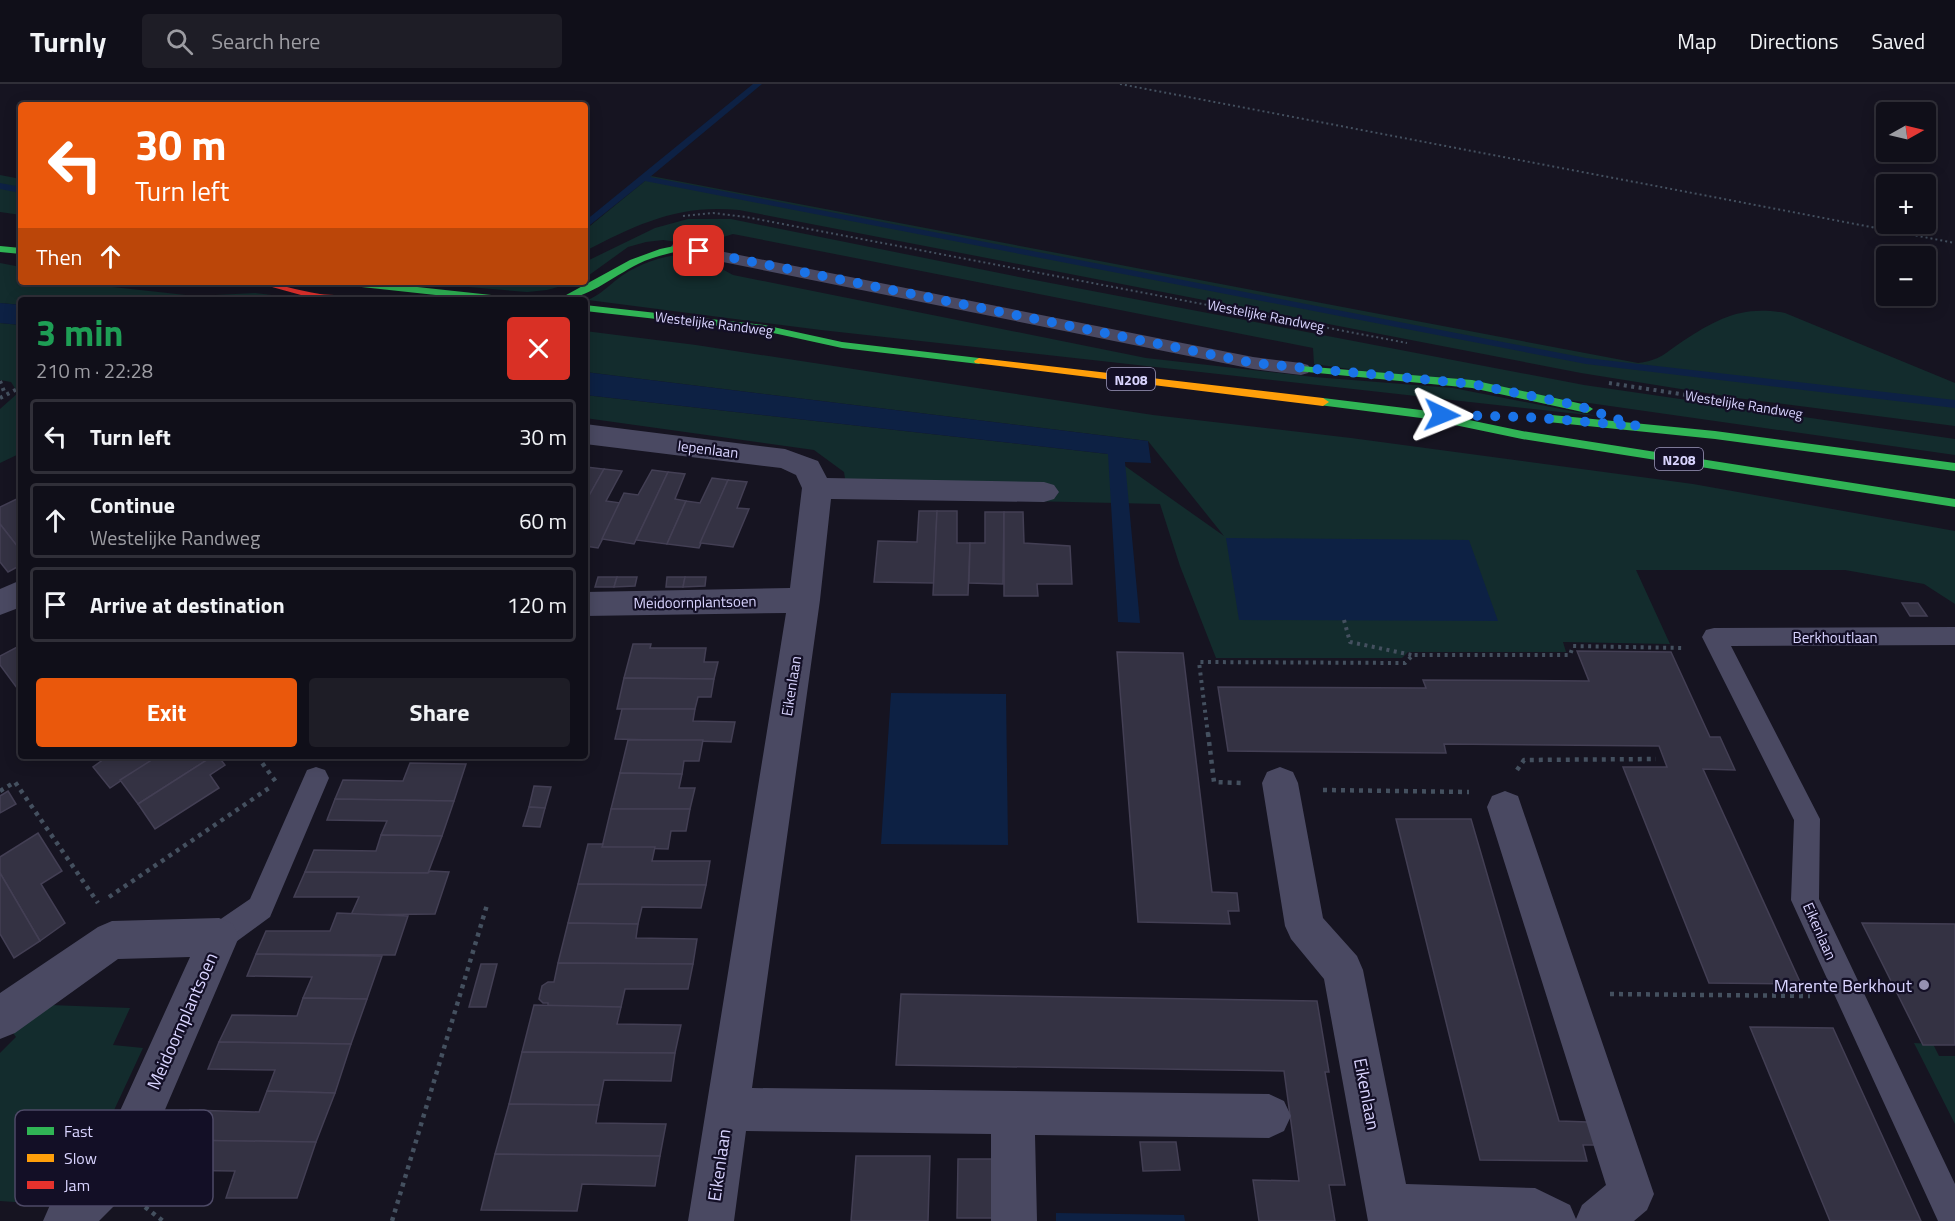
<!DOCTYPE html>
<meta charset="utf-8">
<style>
body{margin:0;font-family:"Titillium Web",sans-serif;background:#1e1d26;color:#f1f3f6;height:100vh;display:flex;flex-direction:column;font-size:22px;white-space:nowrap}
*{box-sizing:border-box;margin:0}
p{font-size:20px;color:#9c9ca2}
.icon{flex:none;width:33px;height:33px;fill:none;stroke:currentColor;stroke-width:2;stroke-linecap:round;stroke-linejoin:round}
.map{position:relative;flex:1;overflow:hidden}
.sheet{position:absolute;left:18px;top:213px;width:570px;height:462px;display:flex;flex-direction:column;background:#100f19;border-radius:6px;box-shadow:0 3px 15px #0003,0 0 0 2px #302f38}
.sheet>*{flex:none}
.banner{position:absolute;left:18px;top:18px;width:570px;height:183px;border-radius:6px;box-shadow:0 3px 15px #0003,0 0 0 2px #302f38;background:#ea580c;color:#fff;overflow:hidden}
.needle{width:39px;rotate:82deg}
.controls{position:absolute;left:1876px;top:18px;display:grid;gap:12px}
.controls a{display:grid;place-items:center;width:60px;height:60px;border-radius:6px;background:#100f19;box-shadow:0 3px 15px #0003,0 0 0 2px #302f38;font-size:30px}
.pin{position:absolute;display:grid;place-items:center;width:51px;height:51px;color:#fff;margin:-26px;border-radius:12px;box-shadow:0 3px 9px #0006}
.me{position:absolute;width:66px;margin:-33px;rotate:92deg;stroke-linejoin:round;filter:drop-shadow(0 0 4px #0008)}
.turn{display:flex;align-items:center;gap:21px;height:126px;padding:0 18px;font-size:27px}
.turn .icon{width:78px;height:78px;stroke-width:2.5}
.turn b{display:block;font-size:42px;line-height:51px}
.then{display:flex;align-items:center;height:57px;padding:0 18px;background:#0003;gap:12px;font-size:22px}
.round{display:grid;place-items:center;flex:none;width:63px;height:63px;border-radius:6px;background:#1e1d26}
.summary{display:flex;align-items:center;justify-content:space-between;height:102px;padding:0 18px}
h1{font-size:36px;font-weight:700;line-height:45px;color:#1e9e55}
.primary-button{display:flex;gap:12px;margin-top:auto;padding:12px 18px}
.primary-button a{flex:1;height:69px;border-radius:6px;background:#ea580c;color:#fff;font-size:24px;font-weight:700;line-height:69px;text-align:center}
.primary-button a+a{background:#1e1d26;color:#f1f3f6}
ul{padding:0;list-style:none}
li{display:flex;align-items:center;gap:18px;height:75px;margin:0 12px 9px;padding:0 6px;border:3px solid #302f38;border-radius:6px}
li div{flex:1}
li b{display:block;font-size:22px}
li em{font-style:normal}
header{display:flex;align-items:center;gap:36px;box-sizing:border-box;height:84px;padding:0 30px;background:#100f19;border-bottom:2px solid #302f38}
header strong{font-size:28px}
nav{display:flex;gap:33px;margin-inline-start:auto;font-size:21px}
.search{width:420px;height:54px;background:#1e1d26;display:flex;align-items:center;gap:15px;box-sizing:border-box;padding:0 21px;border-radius:6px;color:#9c9ca2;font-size:22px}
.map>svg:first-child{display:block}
.green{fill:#132c2d}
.water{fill:#0d2144}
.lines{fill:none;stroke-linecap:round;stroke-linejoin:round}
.stream{fill:#0d2144;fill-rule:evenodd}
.building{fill:#343243;stroke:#433f54;stroke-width:1.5}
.path-far2{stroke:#44505f;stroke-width:2;stroke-dasharray:2 3;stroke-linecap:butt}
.path-far1{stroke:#44505f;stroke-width:4;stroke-dasharray:3 4.5;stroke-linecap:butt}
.path{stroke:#44505f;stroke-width:4.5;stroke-dasharray:4 5;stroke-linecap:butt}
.lane{fill:#4a4962;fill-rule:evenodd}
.street{fill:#4a4962;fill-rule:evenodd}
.fast{fill:#30b455;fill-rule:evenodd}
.slow{fill:#ff9f0a;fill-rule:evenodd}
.jam{fill:#e5322d;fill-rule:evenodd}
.route{stroke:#1a73e8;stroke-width:10;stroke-dasharray:0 18}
.poi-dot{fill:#9591b1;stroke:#130f26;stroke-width:2}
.labels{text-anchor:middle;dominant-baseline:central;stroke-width:4.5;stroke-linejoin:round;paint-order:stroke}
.far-street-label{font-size:14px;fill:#d9d4ff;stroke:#130f26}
.shield{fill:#130f26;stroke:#9e99be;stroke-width:1.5}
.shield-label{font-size:14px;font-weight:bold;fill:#d9d4ff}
.street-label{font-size:15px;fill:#d9d4ff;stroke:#130f26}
.near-poi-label{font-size:18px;fill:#d9d4ff;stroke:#130f26;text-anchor:end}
.near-street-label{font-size:18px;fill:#d9d4ff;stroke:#130f26}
.key{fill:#130f26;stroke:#4e4a67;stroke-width:1.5}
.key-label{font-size:16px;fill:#d9d4ff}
</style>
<header>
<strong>Turnly</strong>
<div class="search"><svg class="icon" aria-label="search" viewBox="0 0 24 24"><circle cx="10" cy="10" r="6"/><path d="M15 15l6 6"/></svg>Search here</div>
<nav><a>Map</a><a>Directions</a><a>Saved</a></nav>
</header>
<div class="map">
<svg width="1955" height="1137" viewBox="0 0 1955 1137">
<rect width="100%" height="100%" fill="#161421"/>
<g class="green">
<path d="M0 91 21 95V131L0 128Z"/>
<path d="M651 92 1638 279C1661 276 1665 269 1683 257 1718 234 1743 221 1785 229L1955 299V342L1737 314 1581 289 739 126C678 120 638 140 585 167V146Z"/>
<path d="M688 135H731L1019 193 1584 301 1955 355V371L1314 280 1313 264 733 150 697 161 663 156 646 158 628 163 585 194V178L655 144Z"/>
<path d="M675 171 700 173 733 191 1146 274 1314 293 1453 304 1597 332 821 246 588 216C599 211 605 205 615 197 632 183 653 175 675 171Z"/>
<path d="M0 179 21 183V198H67L195 212 255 209 314 216H21V221L0 219Z"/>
<path d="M409 198H576L547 206 527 208Z"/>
<path d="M0 239 21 241V369L0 379V325L18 309 11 298 0 296Z"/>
<path d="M585 247 696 261 1153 331 1351 354 1693 400 1955 447V520L1924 500 1845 486H1636L1670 560 1563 558 1566 568H1408L1402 574H1216L1180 482 1160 420 848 413 844 388 814 366 585 334V311L1108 370 1224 452 1148 357 585 288Z"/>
<path d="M50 921 130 924 113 961 143 964 81 1097 45 1120 0 1117V969L16 953 8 942Z"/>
<path d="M1914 959 1933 960 1939 972H1955V1040Z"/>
</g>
<g class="water">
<path d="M0 219 21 221V241L0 239Z"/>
<path d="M585 288 1148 357 1151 379 1125 378 1140 539 1118 538 1108 370 585 311Z"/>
<path d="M1226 454 1469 456 1498 537 1239 536Z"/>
<path d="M891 609 1006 610 1008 761 881 760Z"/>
<path d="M1056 1129 1184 1131 1185 1137H1056Z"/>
</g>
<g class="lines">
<g class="stream">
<path d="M753 0H762L650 93 1586 274 1955 316V324L1586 280 645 97 585 145V137Z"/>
<path d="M0 99 21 103V109L0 105Z"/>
</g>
</g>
<g class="building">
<path d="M586 383 604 385 585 419V385Z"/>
<path d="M604 385 622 387 606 417 621 419 598 464 585 462V419Z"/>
<path d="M652 386 668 388 634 460 602 455 624 409 638 411Z"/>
<path d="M668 388 685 390 675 415 686 417 667 460 636 456Z"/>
<path d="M712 394 728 396 699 464 667 460 686 417 700 419Z"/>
<path d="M728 396 747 398 737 424 749 425 733 463 700 459Z"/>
<path d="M21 413V467L0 440V423Z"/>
<path d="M919 427H937L934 499 874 498 878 457 917 458Z"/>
<path d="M937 427H957V459H970L968 511H933Z"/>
<path d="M985 428H1004L1003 500 969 499 970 459H985Z"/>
<path d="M1004 428H1023L1024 459 1070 462 1072 500H1037L1038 512H1004Z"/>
<path d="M0 440 21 467V481L8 488 0 478Z"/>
<path d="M598 493H617L614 503H595Z"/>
<path d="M617 493H637L635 502 614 503Z"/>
<path d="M667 493H685L683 503H666Z"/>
<path d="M685 493H706L705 502 683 503Z"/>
<path d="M1902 519H1918L1927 532H1910Z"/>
<path d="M633 560H651L650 564H706L704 578H718L714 595 624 594Z"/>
<path d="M21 561V601L17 604 0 581V572Z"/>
<path d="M1577 567 1671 568 1710 653H1720L1735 686 1703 685 1801 900 1709 899 1623 683H1667L1659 662 1444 660 1446 669 1228 667 1218 603 1426 604 1423 596 1589 597Z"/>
<path d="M1117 568 1183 569 1212 808 1237 809 1239 827H1228L1230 840 1138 838Z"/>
<path d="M624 594 714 595 711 613H698L695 625H617Z"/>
<path d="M622 625H695L693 637 735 638 731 658 615 655Z"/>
<path d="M628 656H703L699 677H684L682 690 620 689Z"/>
<path d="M108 672H158L110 704 93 683Z"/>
<path d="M158 672H213L138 720 120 696Z"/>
<path d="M213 672H218L225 681 210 691 219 704 155 745 138 720Z"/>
<path d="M410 679 466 680 454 717 335 715 343 696 403 697Z"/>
<path d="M620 689 682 690 679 704H695L690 725H611Z"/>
<path d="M534 702 551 703 545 724 529 723Z"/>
<path d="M8 707 16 720 0 729V712Z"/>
<path d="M335 715 454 717 442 752 381 751 387 737 327 736Z"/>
<path d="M529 723 545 724 540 743 523 742Z"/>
<path d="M611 725H690L686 747H671L668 765 602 763Z"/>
<path d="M1396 735H1471L1559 1037 1588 1038 1595 1061H1583L1587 1077 1480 1076Z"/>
<path d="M38 749 62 787 41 800 65 839 40 857 0 789V773Z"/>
<path d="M381 751 442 752 428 789 305 788 314 766 376 767Z"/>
<path d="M588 760H603L602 763H655L652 777H710L706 801 578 800Z"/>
<path d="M430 787 449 788 435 830 351 831 359 813H294L305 788 428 789Z"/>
<path d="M0 789 40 857 14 874 0 850Z"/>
<path d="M578 800 706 801 701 824 642 823 638 840 568 839Z"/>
<path d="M337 829 408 832 395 871 256 870 266 847H330Z"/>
<path d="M568 839 638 840 636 854 697 855 693 880 558 879Z"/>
<path d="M1862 839 1955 840V961H1923Z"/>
<path d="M256 870 382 872 367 915 303 914 312 893 247 892Z"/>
<path d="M558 879 693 880 688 905H625L621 923H548V919H543L539 915 542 902 548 898H554Z"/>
<path d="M481 880H497L486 923H469Z"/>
<path d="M901 910 1317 917 1329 988H1325L1345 1101H1329L1335 1137H1259L1253 1096 1299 1097 1284 987 896 981Z"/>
<path d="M303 914 367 915 351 960 219 958 232 931 297 932Z"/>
<path d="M534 921 621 923 617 940 681 941 675 969 522 968Z"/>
<path d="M1750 943 1833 944 1921 1137H1830Z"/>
<path d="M219 958 351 960 335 1009 267 1007 275 986 208 985Z"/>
<path d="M522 968 675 969 671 997 604 996 599 1021 509 1020Z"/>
<path d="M267 1007 335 1009 316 1058 178 1056 190 1026 259 1028Z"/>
<path d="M509 1020 599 1021 596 1039 666 1040 660 1072 495 1070Z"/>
<path d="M178 1056 316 1058 297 1114H226L235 1087 165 1086Z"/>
<path d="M1140 1058H1176L1180 1086 1143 1087Z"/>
<path d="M495 1070 660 1072 655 1102 582 1100 577 1127 481 1126Z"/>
<path d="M856 1072H930L928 1137H851Z"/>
<path d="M958 1075H993V1134H957Z"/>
</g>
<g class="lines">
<g class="path-far2">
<path d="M1120 0 1955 159"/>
<path d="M683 132 713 129 746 133 1407 259"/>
</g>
<g class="path-far1">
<path d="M0 297 5 310"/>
<path d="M1609 299 1693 312"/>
<path d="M0 314 21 303"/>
<path d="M1344 536 1350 558 1412 571"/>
<path d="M1208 651 1199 578 1405 579 1413 571H1570L1573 562 1682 564"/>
</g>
<g class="path">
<path d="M1208 649 1214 698 1241 699"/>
<path d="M257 672 276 698"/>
<path d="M1517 686 1524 676 1656 675"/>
<path d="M1323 706 1469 708"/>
<path d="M0 707 15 698 98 819"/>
<path d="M109 813 272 702"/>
<path d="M1610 910 1810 912"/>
<path d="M145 1123 163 1137"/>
<path d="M392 1137 487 821"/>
</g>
<g class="lane">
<path d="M679 159 1253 273 1301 279 1308 281 1311 285 1308 289 1301 291 1253 285 673 168 670 164 673 160Z"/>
<path d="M1955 543V561L1731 562 1820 735 1819 815 1955 1100V1137H1938L1791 816 1794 736 1702 553 1706 546 1714 544Z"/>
<path d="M316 683 325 686 329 694 270 833 229 863 219 867 209 863 205 853 209 843 250 815 307 686Z"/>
</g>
<g class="street">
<path d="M585 340 785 365 818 377 827 394 1044 398 1054 401 1059 408 1054 415 1044 418 831 415 820 516 752 1004 1269 1010 1284 1017 1291 1032 1284 1047 1269 1054 1035 1051 1037 1137H991V1050L746 1047 734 1137H688L786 529 585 532V508L790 504 802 404 796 391 781 384 585 360Z"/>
<path d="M21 496V523L0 531V505Z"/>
<path d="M1280 683 1293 688 1298 699 1323 834 1357 872 1363 886 1406 1100 1535 1104 1570 1121 1576 1135 1582 1121 1606 1101 1487 723 1492 712 1505 707 1518 712 1654 1110 1647 1126 1634 1137H1368L1324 895 1291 855 1285 842 1262 699 1267 688Z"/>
<path d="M219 834 233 840 239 853 131 1105 99 1137H43L50 1121 99 1073 190 873 118 875 15 949 0 955V909L98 843 112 837Z"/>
</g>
<g class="fast">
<path d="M679 161 684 164 682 166C667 170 652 173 638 180 612 193 586 216 557 216L630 176 660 165Z"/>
<path d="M0 162 21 164V170L0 168Z"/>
<path d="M338 198H371L511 213 516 216H482L343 201Z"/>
<path d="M585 221 764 241 842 258 979 274 984 277 979 280 842 264 764 247 585 227Z"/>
<path d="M1301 282 1472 296 1587 321 1593 325 1587 329 1472 304 1297 287V283Z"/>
<path d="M1323 314 1421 326 1522 347 1955 415V423L1522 355 1421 334 1319 321V315Z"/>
<path d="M1552 331 1715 347 1955 379V387L1715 355 1548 338V332Z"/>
</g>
<path class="slow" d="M979 274 1323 314 1329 318 1323 322 975 279 974 277Z"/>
<path class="jam" d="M254 198C277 198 297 207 320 210 331 212 348 209 357 216H319Z"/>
</g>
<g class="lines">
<path class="route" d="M699 167 1253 279 1472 300 1576 321 1637 342 1526 333 1442 331"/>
</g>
<circle class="poi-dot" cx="1924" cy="901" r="6"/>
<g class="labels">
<g class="far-street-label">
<text transform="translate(1266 231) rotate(11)">Westelijke Randweg</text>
<text transform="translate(714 239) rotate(7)">Westelijke Randweg</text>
<text transform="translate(1744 320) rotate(9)">Westelijke Randweg</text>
</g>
<g class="shield">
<rect x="1107" y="284" width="48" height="22" rx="4.5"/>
<rect x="1655" y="364" width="48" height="22" rx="4.5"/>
</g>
<g class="shield-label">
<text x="1131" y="295">N208</text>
<text x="1679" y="375">N208</text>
</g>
<g class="street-label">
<text transform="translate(708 365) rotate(7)">Iepenlaan</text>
<text transform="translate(695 518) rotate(-1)">Meidoornplantsoen</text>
<text x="1835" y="553">Berkhoutlaan</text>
<text transform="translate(791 602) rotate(-81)">Eikenlaan</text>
<text transform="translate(1820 847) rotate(66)">Eikenlaan</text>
</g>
<g class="near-poi-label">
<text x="1912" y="901">Marente Berkhout</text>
</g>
<g class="near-street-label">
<text transform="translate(182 937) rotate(-66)">Meidoornplantsoen</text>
<text transform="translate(1367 1010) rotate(79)">Eikenlaan</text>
<text transform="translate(719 1081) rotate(-82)">Eikenlaan</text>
</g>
</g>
<rect x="15" y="1026" width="198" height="96" rx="9" class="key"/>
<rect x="27" y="1043" width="27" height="8" fill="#30b455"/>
<rect x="27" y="1070" width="27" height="8" fill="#ff9f0a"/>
<rect x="27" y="1097" width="27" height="8" fill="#e5322d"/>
<g class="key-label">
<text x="64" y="1053">Fast</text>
<text x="64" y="1080">Slow</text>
<text x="64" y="1107">Jam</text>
</g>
</svg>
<div class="controls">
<a><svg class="needle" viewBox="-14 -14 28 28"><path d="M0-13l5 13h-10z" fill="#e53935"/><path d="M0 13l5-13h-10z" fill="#9c9ca2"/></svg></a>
<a>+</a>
<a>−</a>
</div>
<div class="pin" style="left:699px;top:167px;background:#d93025"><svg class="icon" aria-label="arrive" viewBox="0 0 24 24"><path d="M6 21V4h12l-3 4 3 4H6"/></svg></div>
<svg class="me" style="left:1442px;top:331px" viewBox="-20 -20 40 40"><path d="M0-17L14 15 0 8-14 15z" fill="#1a73e8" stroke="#fff" stroke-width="4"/></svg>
<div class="banner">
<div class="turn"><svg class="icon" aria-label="left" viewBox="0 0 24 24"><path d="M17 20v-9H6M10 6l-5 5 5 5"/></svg><div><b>30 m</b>Turn left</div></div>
<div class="then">Then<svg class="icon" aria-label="ahead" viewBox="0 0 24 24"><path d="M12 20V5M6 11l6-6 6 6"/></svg></div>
</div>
<section class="sheet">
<div class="summary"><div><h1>3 min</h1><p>210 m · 22:28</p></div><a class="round" style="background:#d93025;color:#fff"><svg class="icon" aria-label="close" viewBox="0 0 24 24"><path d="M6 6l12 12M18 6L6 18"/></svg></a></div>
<ul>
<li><svg class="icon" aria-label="left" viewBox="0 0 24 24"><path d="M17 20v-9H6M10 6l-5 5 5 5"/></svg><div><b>Turn left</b></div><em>30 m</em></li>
<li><svg class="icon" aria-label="ahead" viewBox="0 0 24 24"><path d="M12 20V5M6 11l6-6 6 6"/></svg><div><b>Continue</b><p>Westelijke Randweg</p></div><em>60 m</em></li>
<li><svg class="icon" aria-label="arrive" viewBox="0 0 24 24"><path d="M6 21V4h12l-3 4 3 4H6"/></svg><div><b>Arrive at destination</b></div><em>120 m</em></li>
</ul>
<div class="primary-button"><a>Exit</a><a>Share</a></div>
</section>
</div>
